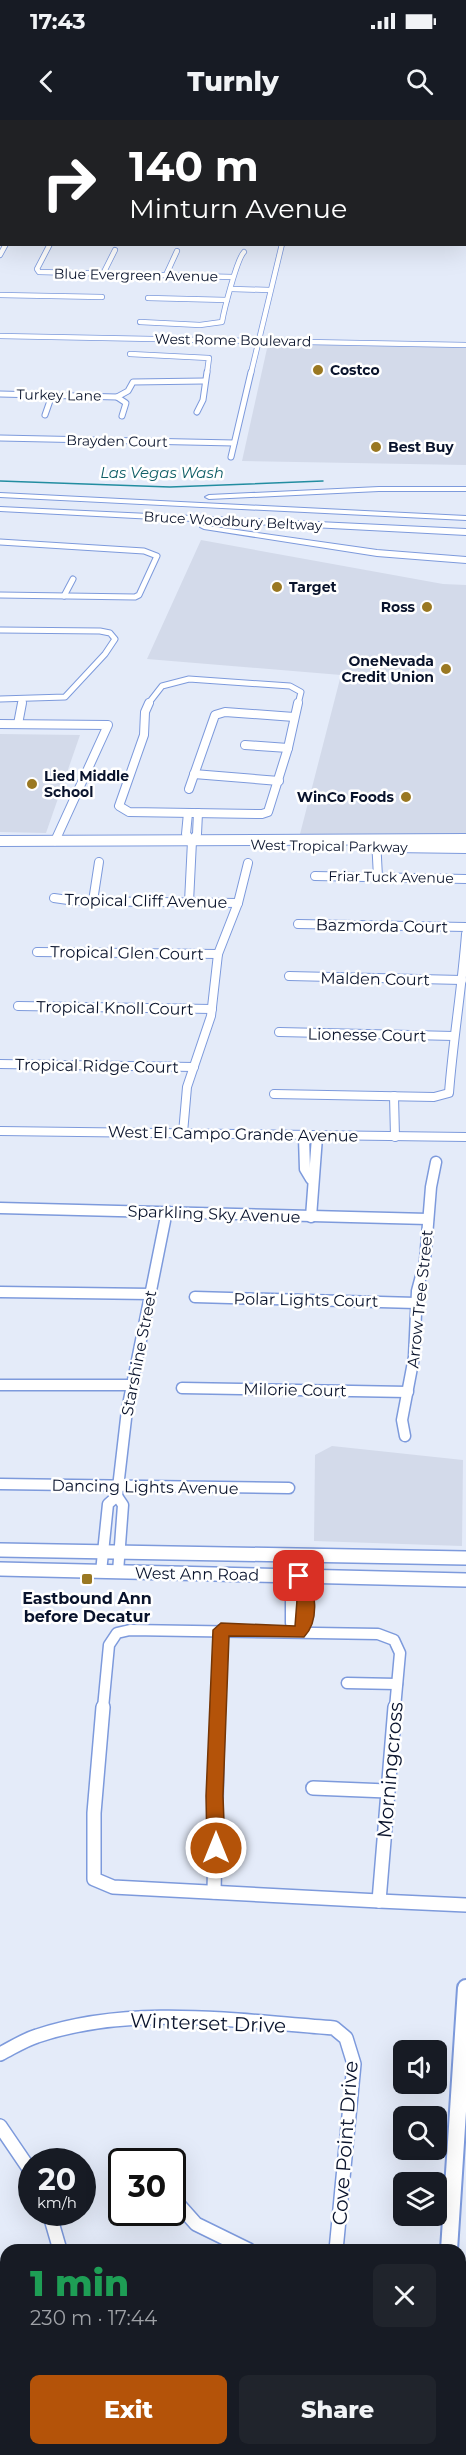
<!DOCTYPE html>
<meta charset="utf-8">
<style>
body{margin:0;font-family:Montserrat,sans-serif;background:#20242c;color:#f1f3f6;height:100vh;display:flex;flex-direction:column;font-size:22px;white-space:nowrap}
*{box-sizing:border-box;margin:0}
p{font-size:20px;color:#9ea1a6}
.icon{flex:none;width:33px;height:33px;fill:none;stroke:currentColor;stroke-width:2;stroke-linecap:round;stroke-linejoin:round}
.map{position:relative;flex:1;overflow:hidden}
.details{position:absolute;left:0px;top:2124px;width:466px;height:212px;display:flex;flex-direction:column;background:#171b24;border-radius:18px 18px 0 0;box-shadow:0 6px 24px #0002}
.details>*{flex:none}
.guide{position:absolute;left:0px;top:0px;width:466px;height:126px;box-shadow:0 6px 24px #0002;background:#202124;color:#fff;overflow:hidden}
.tools{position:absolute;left:393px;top:1920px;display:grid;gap:12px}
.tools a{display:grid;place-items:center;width:54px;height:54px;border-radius:9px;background:#171b24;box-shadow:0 6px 24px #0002;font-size:30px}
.speed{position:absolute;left:18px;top:2028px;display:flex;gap:12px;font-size:30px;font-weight:700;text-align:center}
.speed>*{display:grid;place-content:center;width:78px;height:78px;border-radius:50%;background:#171b24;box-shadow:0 6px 24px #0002;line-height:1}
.speed small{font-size:15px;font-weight:400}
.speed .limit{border:3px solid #111;border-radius:9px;background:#fff;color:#111}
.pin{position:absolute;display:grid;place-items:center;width:51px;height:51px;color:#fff;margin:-26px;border-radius:12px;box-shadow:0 3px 9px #0006}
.me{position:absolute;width:66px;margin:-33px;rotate:0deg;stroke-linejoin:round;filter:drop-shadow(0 0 4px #0008)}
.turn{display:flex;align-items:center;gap:21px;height:126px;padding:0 30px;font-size:27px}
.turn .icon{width:78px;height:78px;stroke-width:2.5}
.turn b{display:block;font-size:42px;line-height:51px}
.round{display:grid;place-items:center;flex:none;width:63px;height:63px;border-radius:9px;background:#20242c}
.headline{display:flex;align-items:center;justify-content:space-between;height:102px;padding:0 30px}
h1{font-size:36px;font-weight:800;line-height:45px;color:#1e9e55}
.button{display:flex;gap:12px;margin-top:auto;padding:12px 30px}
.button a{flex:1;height:69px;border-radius:9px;background:#b45309;color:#fff;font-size:24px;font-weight:800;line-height:69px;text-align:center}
.button a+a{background:#20242c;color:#f1f3f6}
.status{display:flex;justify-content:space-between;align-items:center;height:42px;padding:0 30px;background:#171b24;direction:ltr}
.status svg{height:16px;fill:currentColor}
header{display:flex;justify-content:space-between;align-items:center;height:78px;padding:0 30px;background:#171b24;font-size:27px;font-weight:800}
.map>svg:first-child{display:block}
.built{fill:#d3daea}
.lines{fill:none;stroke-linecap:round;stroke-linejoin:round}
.stream{stroke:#228da0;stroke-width:1.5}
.minor-far4-casing{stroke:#7d9adc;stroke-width:6}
.minor-far3-casing{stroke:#7d9adc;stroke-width:7}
.minor-far2-casing{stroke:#7d9adc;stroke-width:10}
.minor-far1-casing{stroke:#7d9adc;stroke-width:13}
.minor-casing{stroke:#7d9adc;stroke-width:16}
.major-far2-casing{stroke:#7d9adc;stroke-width:12}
.major-far1-casing{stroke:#7d9adc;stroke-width:16}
.major-casing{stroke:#7d9adc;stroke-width:20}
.highway-casing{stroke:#7d9adc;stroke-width:2}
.minor-far4{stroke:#fff;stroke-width:4.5}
.minor-far3{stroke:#fff;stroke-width:5}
.minor-far2{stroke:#fff;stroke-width:8}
.minor-far1{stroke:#fff;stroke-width:10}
.minor{stroke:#fff;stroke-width:13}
.major-far2{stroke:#fff;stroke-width:10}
.major-far1{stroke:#fff;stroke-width:13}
.major{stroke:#fff;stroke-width:16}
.highway{fill:#fff;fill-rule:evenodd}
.route{fill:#b45309;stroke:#753606;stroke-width:1.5}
.poi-dot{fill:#9a7822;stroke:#fff;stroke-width:2}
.labels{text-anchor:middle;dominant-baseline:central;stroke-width:5;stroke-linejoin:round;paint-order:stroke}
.far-street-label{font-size:14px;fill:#09132c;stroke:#fff}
.far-poi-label{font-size:14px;font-weight:bold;fill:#09132c;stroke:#fff;text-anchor:start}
.far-water-label{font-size:15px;font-style:italic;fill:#105f67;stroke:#fff}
.street-label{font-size:16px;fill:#09132c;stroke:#fff}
.poi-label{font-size:16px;font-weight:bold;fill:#09132c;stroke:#fff}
.near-street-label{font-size:20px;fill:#09132c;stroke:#fff}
</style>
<div class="status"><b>17:43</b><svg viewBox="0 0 49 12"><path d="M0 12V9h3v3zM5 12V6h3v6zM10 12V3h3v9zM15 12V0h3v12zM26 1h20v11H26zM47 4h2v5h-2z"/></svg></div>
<header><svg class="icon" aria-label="back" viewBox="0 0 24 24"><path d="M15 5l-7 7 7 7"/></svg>Turnly<svg class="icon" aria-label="search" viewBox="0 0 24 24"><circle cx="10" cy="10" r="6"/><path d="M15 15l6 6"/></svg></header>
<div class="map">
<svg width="466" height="2335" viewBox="0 0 466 2335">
<rect width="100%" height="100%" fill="#e4ebf9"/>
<g class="built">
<path d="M268 224 466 227V345L242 341Z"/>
<path d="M201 420 443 464 466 465V716L300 714 341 555 147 539Z"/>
<path d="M0 614 80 615 46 713 0 712Z"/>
<path d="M332 1326 463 1340 462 1426 314 1421 315 1335Z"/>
</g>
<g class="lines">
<path class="stream" d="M0 361 170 367 323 361"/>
<g class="minor-far4-casing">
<g id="minor-far4">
<path d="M325 0 389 2"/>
<path d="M178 2 184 0"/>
<path d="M50 124 37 149 39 152 233 157"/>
<path d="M0 135 6 124"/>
<path d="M103 154 115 130"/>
<path d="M166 155 177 131"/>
<path d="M232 169 270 170"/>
<path d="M0 175 102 177"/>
<path d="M148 178 227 180"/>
<path d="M140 202 200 205 222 202C224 190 237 139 244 132"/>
<path d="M0 216 466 225"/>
<path d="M130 234 209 238 207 253"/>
<path d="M251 253 282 124"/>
</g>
</g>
<g class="minor-far3-casing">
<g id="minor-far3">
<path d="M0 274 117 277"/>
<path d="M197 292 203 280 207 252"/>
<path d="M45 295 52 275"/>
<path d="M122 296 126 283 117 277 128 271 133 262 204 261"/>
<path d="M0 318 234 323"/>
<path d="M231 337 251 252"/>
<path d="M0 422 144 431 157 436 139 475 135 477 0 475"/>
<path d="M64 476 73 459"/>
<path d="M0 510 100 511 110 513 115 519 105 534 65 577 0 579"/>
<path d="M22 584 23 579"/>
<path d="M148 584 162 566 189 559 290 566 301 572 298 584"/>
</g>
</g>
<g class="minor-far2-casing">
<g id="minor-far2">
<path d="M149 583 145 592 144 615 119 686 129 692 262 694 268 692 288 628 298 583"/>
<path d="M0 604 108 605 55 721"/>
<path d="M18 604 22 583"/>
<path d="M245 625 288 628"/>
<path d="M194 654 279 661"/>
<path d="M189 669 215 595 225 592 294 597"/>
<path d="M188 693 186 714 192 721"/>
<path d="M376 719 378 757"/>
<path d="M315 756 466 759"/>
<path d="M54 778 75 781 238 783"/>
<path d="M93 781 99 742"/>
<path d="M189 782 192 721 197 714 198 693"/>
<path d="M298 804 466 807"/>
<path d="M37 832 218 834"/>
<path d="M289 856 462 860"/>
<path d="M18 886 212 889"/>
<path d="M279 912 454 916"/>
<path d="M0 944 194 947"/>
<path d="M274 974 434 977 449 973C453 920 462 868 466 814"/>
<path d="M394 976 395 1017"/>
<path d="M0 1011 466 1017"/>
<path d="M183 1013 187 967 211 896 218 834 238 783 248 743"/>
<path d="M304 1015V1019"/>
<path d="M317 1019V1015"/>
</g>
</g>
<g class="minor-far1-casing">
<g id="minor-far1">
<path d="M304 1017 305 1049 311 1059"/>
<path d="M0 1088 428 1099"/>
<path d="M311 1097 317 1017"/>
<path d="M0 1172 151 1174"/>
<path d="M195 1177 416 1183"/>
<path d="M0 1265H133"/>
<path d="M182 1268 408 1272"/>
<path d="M405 1316 402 1300 414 1237 417 1171 425 1141 431 1067 436 1042"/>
<path d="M0 1364 289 1368"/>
<path d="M117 1376 123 1385 118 1452"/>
<path d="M101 1452 108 1384 117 1376 127 1290 167 1091"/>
<path d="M299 1457C310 1472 311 1497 299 1512L291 1503V1466Z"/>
<path d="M347 1563 397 1564"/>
<path d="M103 1588 109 1525 117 1513 130 1510 378 1514 394 1520 400 1533 395 1588"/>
<path d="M218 1588 221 1510"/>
</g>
</g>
<g class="minor-casing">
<g id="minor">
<path d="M103 1587 94 1693V1759L113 1767 379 1781"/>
<path d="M313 1668 387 1671"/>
<path d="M214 1772 218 1587"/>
<path d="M379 1781 466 1785"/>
<path d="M379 1781 395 1587"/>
<path d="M0 1934C12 1928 24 1920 37 1916 132 1884 237 1901 334 1908L346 1918 354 1944 336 2130"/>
<path d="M0 2006 32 2053"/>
<path d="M172 2077 196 2104 249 2130"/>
<path d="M49 2092 60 2130"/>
<path d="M460 2156H466"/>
<path d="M0 2221 6 2225"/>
<path d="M284 2330 299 2335"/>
<path d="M441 2330 466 2333"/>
<path d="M69 2335 70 2330"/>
<path d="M317 2335 318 2330"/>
</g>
</g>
<g class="major-far2-casing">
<g id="major-far2">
<path d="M0 721 466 719"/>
<path d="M391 727 466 728"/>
</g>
</g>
<g class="major-far1-casing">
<g id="major-far1">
<path d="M0 1430 466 1438"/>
<path d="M0 1449 466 1460"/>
</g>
</g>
<g class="major-casing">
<g id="major">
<path d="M449 2130 466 1868"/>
<path d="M440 2335 441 2330"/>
</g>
</g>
<g class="highway-casing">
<g id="highway">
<path d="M379 367H466V371H379L209 379 205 377 209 375Z"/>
<path d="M0 373 466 396V400L0 377Z"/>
<path d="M0 387 466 409V415L0 391Z"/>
<path d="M201 405 377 430 466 437V443L377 436 204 409 200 407Z"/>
</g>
</g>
<use href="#minor-far4" class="minor-far4"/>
<use href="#minor-far3" class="minor-far3"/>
<use href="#minor-far2" class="minor-far2"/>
<use href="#minor-far1" class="minor-far1"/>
<use href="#minor" class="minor"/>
<use href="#major-far2" class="major-far2"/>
<use href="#major-far1" class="major-far1"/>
<use href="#major" class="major"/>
<use href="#highway" class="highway"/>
</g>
<path class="route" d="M299 1450 305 1452C316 1469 320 1501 304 1517L229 1516 223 1676 225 1728 222 1733 216 1735 210 1733 207 1728 206 1676 213 1510 221 1503 295 1506 298 1467 292 1456Z"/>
<g class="poi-dot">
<circle cx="318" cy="250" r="6"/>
<circle cx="376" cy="327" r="6"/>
<circle cx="277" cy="467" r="6"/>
<circle cx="427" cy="487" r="6"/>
<circle cx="446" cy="549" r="6"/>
<circle cx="32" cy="664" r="6"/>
<circle cx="406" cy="677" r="6"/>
<rect x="81" y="1453" width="12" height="12" rx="3"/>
</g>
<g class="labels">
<g class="far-street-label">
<text transform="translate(136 155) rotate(1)">Blue Evergreen Avenue</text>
<text transform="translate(233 220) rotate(1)">West Rome Boulevard</text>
<text transform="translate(59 275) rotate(1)">Turkey Lane</text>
<text transform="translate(117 321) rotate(1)">Brayden Court</text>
<text transform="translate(233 401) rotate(3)">Bruce Woodbury Beltway</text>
<text transform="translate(329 726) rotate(1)">West Tropical Parkway</text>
<text transform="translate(391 757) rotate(1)">Friar Tuck Avenue</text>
</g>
<g class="far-poi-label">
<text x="330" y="250">Costco</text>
<text x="388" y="327">Best Buy</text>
<text x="289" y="467">Target</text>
<text x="415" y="487" text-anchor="end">Ross</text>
<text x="434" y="541" text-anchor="end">OneNevada<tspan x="434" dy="16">Credit Union</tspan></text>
<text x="44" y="656">Lied Middle<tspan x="44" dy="16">School</tspan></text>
<text x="394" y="677" text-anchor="end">WinCo Foods</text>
</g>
<g class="far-water-label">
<text x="162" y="352">Las Vegas Wash</text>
</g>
<g class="street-label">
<text transform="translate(146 781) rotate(1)">Tropical Cliff Avenue</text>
<text transform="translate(382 806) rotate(1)">Bazmorda Court</text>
<text transform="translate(127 833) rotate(1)">Tropical Glen Court</text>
<text transform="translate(375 859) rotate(1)">Malden Court</text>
<text transform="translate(115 888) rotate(1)">Tropical Knoll Court</text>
<text transform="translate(367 915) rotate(1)">Lionesse Court</text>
<text transform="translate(97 946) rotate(1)">Tropical Ridge Court</text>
<text transform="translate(233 1014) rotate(1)">West El Campo Grande Avenue</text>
<text transform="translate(214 1094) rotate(2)">Sparkling Sky Avenue</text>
<text transform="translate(420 1179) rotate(-84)">Arrow Tree Street</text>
<text transform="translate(306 1180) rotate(1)">Polar Lights Court</text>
<text transform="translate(139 1233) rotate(-79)">Starshine Street</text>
<text transform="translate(295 1270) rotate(1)">Milorie Court</text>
<text transform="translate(145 1367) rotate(1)">Dancing Lights Avenue</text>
<text transform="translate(197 1454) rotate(1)">West Ann Road</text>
</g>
<g class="poi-label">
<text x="87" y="1478">Eastbound Ann<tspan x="87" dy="18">before Decatur</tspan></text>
</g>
<g class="near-street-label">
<text transform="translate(390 1650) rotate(-85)">Morningcross</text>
<text transform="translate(208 1903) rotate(2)">Winterset Drive</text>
<text transform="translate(345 2023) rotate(-86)">Cove Point Drive</text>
</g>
</g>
</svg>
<div class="tools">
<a><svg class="icon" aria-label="sound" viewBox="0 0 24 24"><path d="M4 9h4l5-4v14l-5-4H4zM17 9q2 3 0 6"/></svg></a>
<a><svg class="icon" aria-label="search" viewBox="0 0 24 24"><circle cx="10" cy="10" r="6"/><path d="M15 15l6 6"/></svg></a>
<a><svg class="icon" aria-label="layers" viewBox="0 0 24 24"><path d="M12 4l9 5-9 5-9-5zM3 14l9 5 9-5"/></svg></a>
</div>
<div class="speed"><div>20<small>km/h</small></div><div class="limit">30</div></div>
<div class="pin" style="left:299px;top:1456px;background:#d93025"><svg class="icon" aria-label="arrive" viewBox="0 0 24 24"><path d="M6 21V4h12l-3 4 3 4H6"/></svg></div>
<svg class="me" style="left:216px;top:1728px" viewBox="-20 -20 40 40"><circle r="17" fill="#b45309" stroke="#fff" stroke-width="3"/><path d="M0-11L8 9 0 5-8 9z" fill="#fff"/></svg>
<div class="guide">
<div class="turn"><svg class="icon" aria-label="right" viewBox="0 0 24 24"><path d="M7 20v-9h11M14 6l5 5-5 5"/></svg><div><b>140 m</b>Minturn Avenue</div></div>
</div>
<section class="details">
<div class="headline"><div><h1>1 min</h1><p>230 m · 17:44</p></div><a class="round"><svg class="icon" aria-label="close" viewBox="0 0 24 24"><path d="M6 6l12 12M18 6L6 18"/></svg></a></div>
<div class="button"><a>Exit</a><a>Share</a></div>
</section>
</div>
